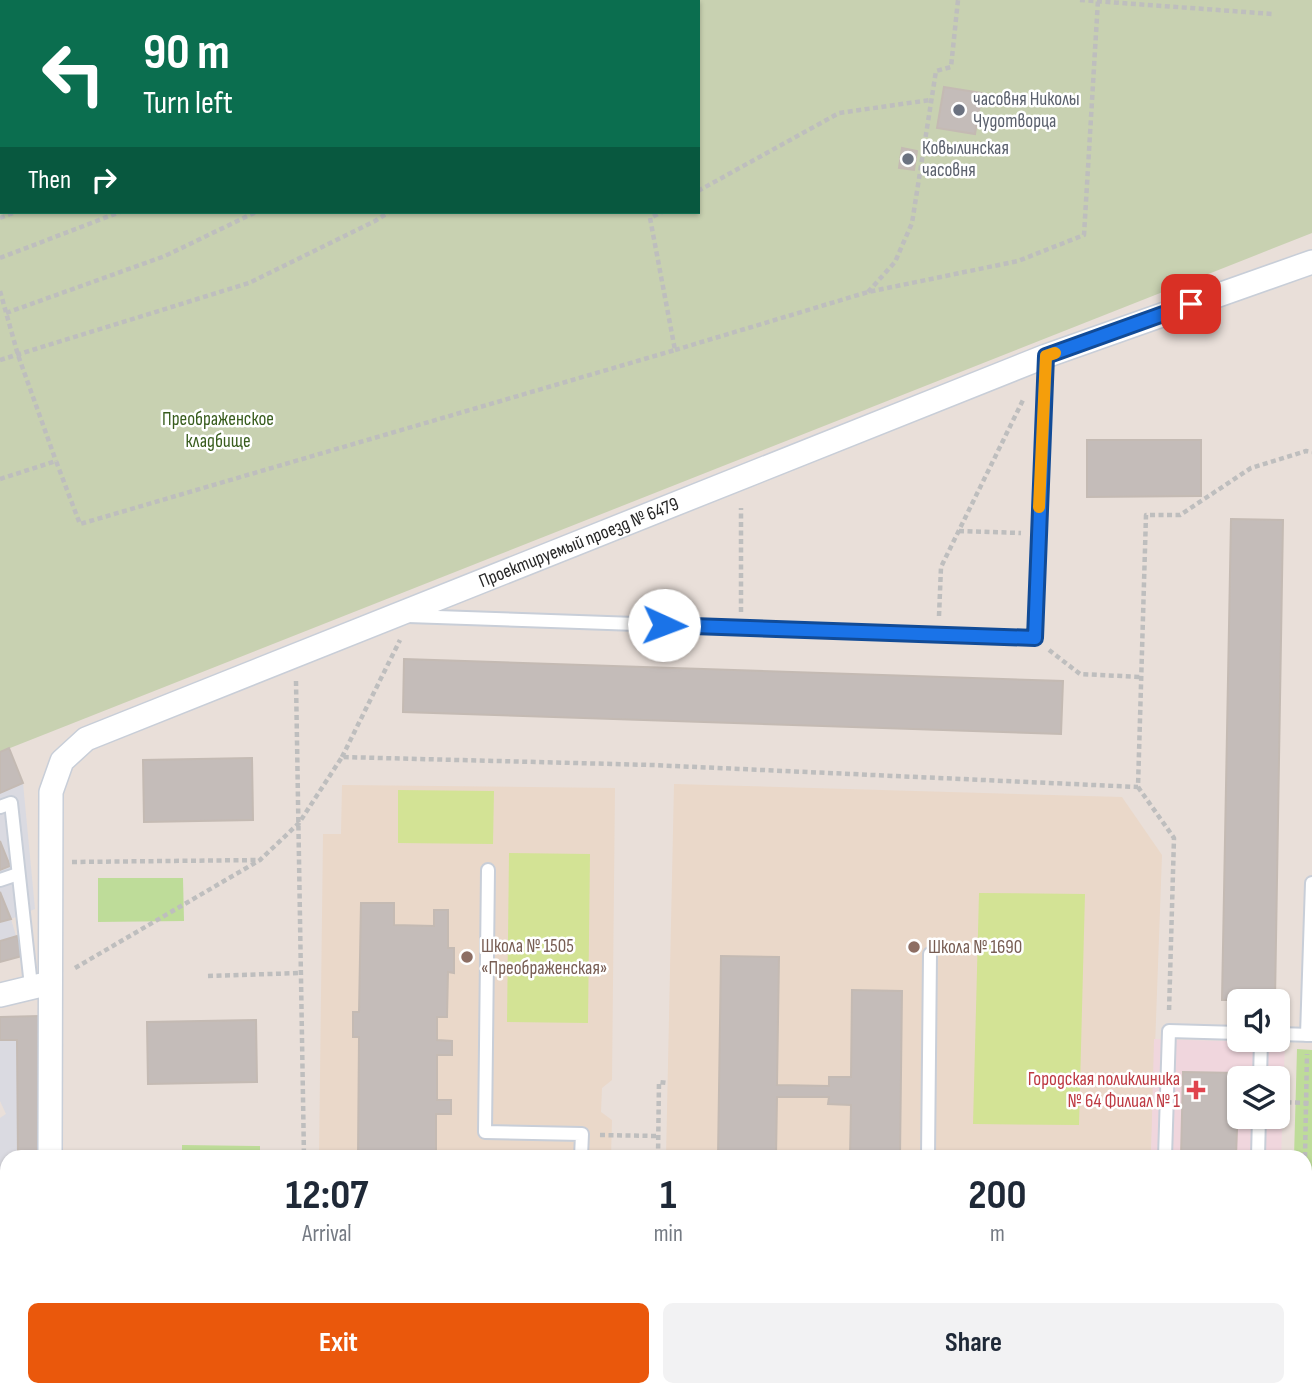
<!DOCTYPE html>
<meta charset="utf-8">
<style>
body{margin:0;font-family:"Sofia Sans Condensed",sans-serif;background:#f2f2f3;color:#1f2937;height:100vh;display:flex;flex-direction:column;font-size:26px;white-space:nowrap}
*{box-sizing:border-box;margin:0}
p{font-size:23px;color:#747a83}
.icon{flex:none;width:38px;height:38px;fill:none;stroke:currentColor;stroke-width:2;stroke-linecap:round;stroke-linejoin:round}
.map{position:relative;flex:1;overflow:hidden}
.details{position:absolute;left:0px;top:1150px;width:1312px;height:247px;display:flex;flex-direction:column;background:#fff;border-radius:21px 21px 0 0;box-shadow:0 2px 5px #0004}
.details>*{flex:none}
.guide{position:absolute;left:0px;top:0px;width:700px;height:214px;box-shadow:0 2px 5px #0004;background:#0b6e4f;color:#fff;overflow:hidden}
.controls{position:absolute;left:1227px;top:989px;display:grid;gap:14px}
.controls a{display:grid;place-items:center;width:63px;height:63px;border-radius:10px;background:#fff;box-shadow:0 2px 5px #0004;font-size:35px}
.pin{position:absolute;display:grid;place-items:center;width:60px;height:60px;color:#fff;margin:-30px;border-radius:14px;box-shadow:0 4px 10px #0006}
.me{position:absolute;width:77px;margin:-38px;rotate:92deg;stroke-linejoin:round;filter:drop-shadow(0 0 5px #0008)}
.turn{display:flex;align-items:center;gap:24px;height:147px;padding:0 28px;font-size:32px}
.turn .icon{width:91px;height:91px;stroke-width:2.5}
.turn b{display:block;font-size:49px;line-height:60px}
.then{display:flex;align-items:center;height:66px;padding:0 28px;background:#0003;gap:14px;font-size:26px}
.eta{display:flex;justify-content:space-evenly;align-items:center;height:119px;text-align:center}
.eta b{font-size:42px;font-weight:700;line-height:49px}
.primary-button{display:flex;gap:14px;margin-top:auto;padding:14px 28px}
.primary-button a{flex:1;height:80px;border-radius:10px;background:#ea580c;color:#fff;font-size:28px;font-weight:700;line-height:80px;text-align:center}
.primary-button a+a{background:#f2f2f3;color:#1f2937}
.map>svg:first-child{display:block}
.industrial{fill:#dadae1}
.education{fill:#ead8c9}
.medical{fill:#f0d6dd;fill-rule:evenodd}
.green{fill:#bedc99}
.cemetery{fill:#c8d1b1;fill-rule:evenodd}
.pitch{fill:#d3e395}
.building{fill:#c4bcb9;stroke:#c4bab3;stroke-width:2}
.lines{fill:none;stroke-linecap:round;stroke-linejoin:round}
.service-casing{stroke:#c8ced8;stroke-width:16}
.minor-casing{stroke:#c8ced8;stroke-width:26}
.path{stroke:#bebebe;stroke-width:4.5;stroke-dasharray:5 3.5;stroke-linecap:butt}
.service{stroke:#fff;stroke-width:12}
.minor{stroke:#fff;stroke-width:23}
.route-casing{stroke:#114b97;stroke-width:18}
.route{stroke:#1a73e8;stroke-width:12}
.slow{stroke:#f59e0b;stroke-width:12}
.worship-dot{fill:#6b7280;stroke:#fff;stroke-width:2.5}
.education-dot{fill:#8d6e63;stroke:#fff;stroke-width:2.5}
.health-dot{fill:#e0444e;stroke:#fff;stroke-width:2.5}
.labels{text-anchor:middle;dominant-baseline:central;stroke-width:5;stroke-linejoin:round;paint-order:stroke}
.worship-label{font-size:19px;fill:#5b616d;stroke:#fff;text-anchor:start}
.park-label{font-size:19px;fill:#395d1e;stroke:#fff}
.street-label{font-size:19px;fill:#272727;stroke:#fff}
.education-label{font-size:19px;fill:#785e54;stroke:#fff;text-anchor:start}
.health-label{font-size:19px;fill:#be3a42;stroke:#fff;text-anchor:end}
</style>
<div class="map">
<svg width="1312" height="1396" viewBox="0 0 1312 1396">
<rect width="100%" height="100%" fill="#e9dfd9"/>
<g class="industrial">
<path d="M9 748 23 783 35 909 11 919 22 956 0 962V752Z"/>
<path d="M39 1016 40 1157H7V1319L0 1306V1118L6 1114 0 1101V1017Z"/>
</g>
<g class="education">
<path d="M674 784 1122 797 1162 855 1151 1157H666Z"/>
<path d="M342 785 615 788 612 1080 602 1088 601 1112 612 1120 611 1157H319L323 834H341Z"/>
</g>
<path class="medical" d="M1154 1039 1285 1043 1281 1157H1151ZM1239 1078H1278V1116H1239Z"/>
<g class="green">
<path d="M98 878H183L184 921 98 922Z"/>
<path d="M1297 1049 1312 1050V1396H1304L1297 1390H1306V1157H1294Z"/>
<path d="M182 1145 260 1146V1157H182Z"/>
</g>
<path class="cemetery" d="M0 0H1312V233L0 752ZM2 2H698V212H2Z"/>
<g class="pitch">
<path d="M398 790 494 791 493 844 398 843Z"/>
<path d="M509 853 590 854 588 1023 507 1022Z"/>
<path d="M979 893 1085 894 1079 1125 973 1124Z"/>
</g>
<g class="building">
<path d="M944 87 982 93 975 134 937 128Z"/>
<path d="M902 148 917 151 914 170 899 168Z"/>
<path d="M1087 440H1201V496L1087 497Z"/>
<path d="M1231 519 1283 520 1275 1000H1222Z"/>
<path d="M404 659 1063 681 1061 734 403 712Z"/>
<path d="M9 748 23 783 0 793V752Z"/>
<path d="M252 758 253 820 144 822 143 760Z"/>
<path d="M0 841 10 866 0 870Z"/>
<path d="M0 892 11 919 0 922Z"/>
<path d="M361 903H394V925L434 926V910H448V948H454V973L448 972 447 1017H437V1040L452 1041V1055H437V1100H451V1114H436V1157H358L359 1037H353V1012H359Z"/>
<path d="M17 936 22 956 0 962V941Z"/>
<path d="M721 956 779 957 777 1085 829 1086V1077H851L852 990 902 991 900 1157H850L851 1105 828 1104 829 1097H777L776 1157H718Z"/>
<path d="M39 1016 40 1157H18L17 1040H0V1017Z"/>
<path d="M256 1020 257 1082 148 1084 147 1022Z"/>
<path d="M1183 1072 1239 1073 1236 1157H1181Z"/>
<path d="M0 1306 7 1319V1390H43L47 1396H0Z"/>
<path d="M66 1390H93L96 1396H69Z"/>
</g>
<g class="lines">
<g class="service-casing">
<g id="service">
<path d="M408 616 1035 638 1046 356"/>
<path d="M0 807 11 803 31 986"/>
<path d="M488 870 485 1132 582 1134 581 1157"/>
<path d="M0 880 18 874"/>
<path d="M1278 1034 1312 1035"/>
<path d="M1307 1035 1312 883"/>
<path d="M1260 1078 1261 1040"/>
<path d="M928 1157 930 954"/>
<path d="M1165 1157 1169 1031 1239 1033"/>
<path d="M1258 1157 1259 1116"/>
<path d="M1259 1390 1264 1396"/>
<path d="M619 1396 628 1390"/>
</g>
</g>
<g class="minor-casing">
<g id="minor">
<path d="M0 995 50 983"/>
<path id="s1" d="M50 1157 51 792 62 761 86 739 1046 356 1312 262"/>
<path d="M121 1390 124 1396"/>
</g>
</g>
<g class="path">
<path d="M1080 0 1273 14"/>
<path d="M121 2 124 0"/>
<path d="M213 2 217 0"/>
<path d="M307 2 310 0"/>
<path d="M402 2 405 0"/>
<path d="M490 2 493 0"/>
<path d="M580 2 582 0"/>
<path d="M652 2 654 0"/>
<path d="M0 73 2 72"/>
<path d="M0 127 2 126"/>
<path d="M0 172H2"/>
<path d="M698 191 839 113 930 100"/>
<path d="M0 218 16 212"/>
<path d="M0 258 120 212"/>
<path d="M0 291 18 355 56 461"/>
<path d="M868 292 895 262 912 223 936 71 951 67 958 0"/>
<path d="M6 313 165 256 256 212"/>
<path d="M675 350 868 292 1018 261 1084 235 1098 0"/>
<path d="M0 360 249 283 375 221 389 212"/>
<path d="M0 479 56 461 80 524 675 350 650 218 662 212"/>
<path d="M959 531 1021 533"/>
<path d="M741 612V508"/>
<path d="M939 616 941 567 1024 398"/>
<path d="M1049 650 1080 674 1141 677"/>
<path d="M296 681 304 1157"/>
<path d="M342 757 400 640"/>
<path d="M1138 787 1174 838 1169 1012"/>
<path d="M72 862 259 860"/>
<path d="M75 968 260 860 299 823 342 757 652 765 1138 787 1146 515H1180L1251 468 1306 451 1312 452"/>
<path d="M208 976 301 973"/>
<path d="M1278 1102 1312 1103"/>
<path d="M600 1135 658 1136"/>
<path d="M658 1157 659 1082 667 1083"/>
<path d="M1305 1157 1307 1054"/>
<path d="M1306 1342 1312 1338"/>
<path d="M307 1390V1396"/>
<path d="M689 1396V1390"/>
</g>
<use href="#service" class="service"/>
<use href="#minor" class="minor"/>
</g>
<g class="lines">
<g class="route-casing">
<path id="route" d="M664 625 1035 638 1046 356 1191 304"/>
</g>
<use href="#route" class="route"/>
<path class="slow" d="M1039 507 1046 356 1055 353"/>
</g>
<g class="worship-dot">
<circle cx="959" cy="110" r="7"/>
<circle cx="908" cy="159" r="7"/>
</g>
<g class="education-dot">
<circle cx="914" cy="947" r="7"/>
<circle cx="467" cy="957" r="7"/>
</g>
<path class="health-dot" d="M1192.5 1079.5h7v7h7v7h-7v7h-7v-7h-7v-7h7z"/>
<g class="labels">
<g class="worship-label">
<text x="973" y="99">часовня Николы<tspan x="973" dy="22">Чудотворца</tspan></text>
<text x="922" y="148">Ковылинская<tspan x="922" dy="22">часовня</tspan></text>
</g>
<g class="park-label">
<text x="218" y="419">Преображенское<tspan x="218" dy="22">кладбище</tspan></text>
</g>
<g class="street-label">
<text stroke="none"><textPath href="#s1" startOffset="961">Проектируемый проезд № 6479</textPath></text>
</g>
<g class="education-label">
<text x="481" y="946">Школа № 1505<tspan x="481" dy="22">«Преображенская»</tspan></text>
<text x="928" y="947">Школа № 1690</text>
</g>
<g class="health-label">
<text x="1180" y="1079">Городская поликлиника<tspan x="1180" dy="22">№ 64 Филиал № 1</tspan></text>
</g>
</g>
</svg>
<div class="controls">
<a><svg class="icon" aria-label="sound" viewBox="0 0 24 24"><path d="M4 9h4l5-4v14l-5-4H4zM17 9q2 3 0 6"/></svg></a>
<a><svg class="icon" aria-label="layers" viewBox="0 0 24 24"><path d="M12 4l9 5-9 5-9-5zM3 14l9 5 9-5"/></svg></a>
</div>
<div class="pin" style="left:1191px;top:304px;background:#d93025"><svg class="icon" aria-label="arrive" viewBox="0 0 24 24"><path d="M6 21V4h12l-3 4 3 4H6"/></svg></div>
<svg class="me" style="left:664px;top:625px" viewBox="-20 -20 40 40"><circle r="19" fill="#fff"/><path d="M0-13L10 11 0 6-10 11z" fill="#1a73e8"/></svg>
<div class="guide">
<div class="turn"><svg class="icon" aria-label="left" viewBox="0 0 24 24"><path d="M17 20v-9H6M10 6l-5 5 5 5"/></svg><div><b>90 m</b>Turn left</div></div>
<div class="then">Then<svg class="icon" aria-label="right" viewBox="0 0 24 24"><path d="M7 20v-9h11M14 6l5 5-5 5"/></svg></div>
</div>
<section class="details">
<div class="eta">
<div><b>12:07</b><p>Arrival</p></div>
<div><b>1</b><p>min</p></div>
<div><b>200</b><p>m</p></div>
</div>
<div class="primary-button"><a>Exit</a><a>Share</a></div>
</section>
</div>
